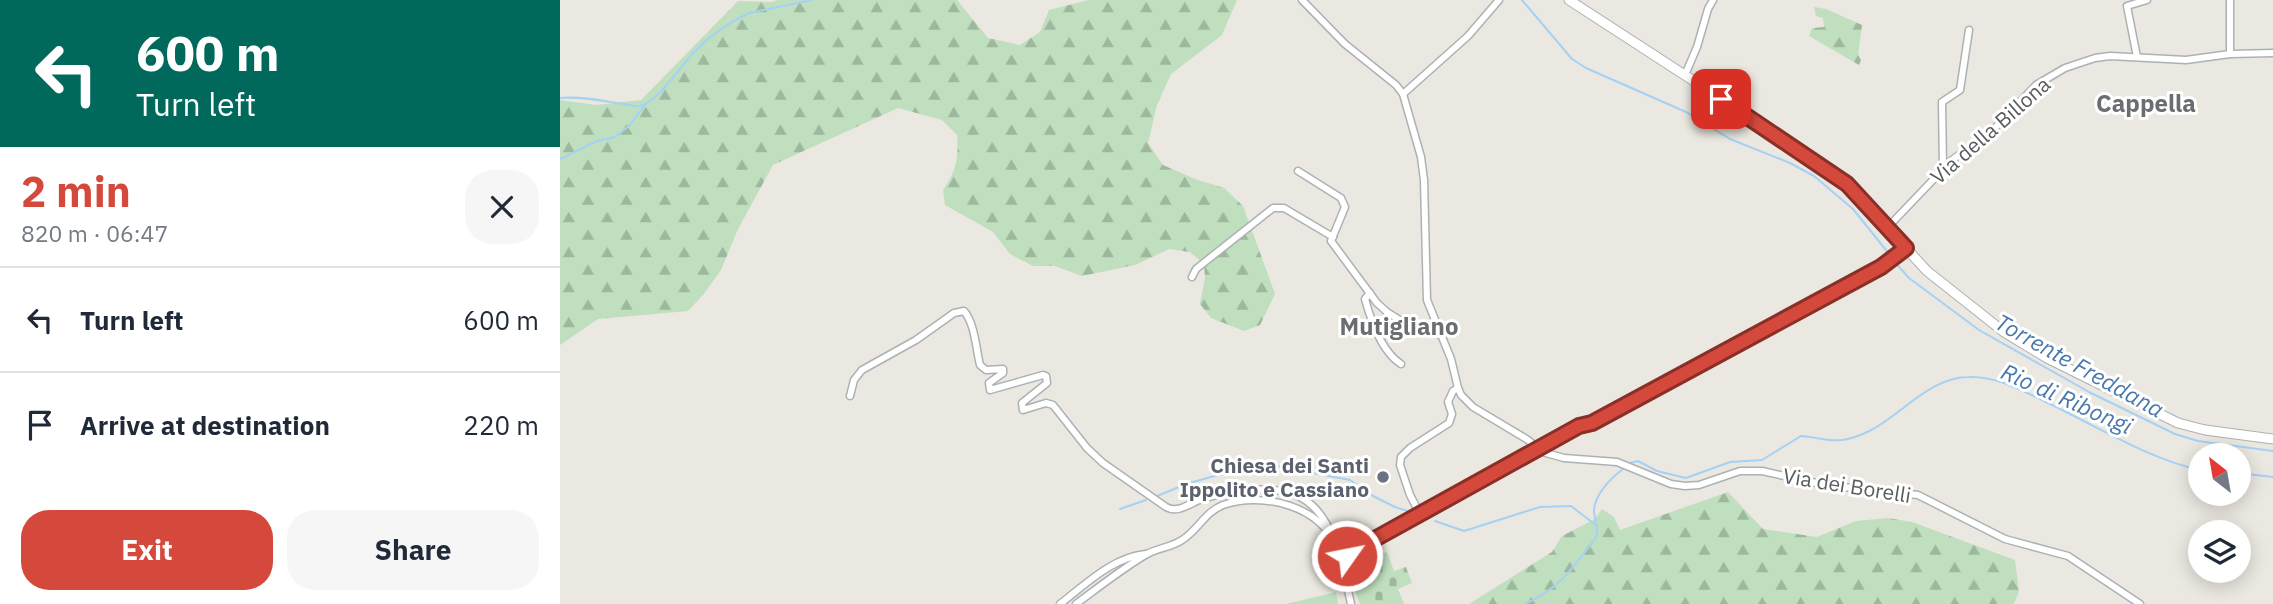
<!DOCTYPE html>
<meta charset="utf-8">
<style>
body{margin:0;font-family:"IBM Plex Sans",sans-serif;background:#f6f6f7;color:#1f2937;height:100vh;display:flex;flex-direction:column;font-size:26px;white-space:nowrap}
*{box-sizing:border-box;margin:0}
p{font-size:23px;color:#747a83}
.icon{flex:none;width:38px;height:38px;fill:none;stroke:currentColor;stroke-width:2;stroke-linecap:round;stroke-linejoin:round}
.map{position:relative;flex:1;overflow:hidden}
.drawer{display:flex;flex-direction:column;background:#fff;width:560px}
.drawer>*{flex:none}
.hud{background:#00695c;color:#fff;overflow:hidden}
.needle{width:46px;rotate:329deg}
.buttons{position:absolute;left:1628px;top:443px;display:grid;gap:14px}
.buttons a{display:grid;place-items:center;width:63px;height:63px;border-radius:50%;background:#fff;box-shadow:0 4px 18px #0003;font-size:35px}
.pin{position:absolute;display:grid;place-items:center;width:60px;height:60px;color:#fff;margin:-30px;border-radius:14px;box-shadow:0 4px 10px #0006}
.me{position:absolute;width:77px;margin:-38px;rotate:57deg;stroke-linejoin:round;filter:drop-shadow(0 0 5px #0008)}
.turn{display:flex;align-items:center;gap:24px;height:147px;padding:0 21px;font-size:32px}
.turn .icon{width:91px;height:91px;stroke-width:2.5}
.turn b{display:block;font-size:49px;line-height:60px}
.round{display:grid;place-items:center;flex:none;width:74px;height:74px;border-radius:28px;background:#f6f6f7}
.overview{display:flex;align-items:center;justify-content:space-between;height:119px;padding:0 21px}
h1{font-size:42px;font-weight:800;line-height:52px;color:#d4493c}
.primary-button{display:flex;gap:14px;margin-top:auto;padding:14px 21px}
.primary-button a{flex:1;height:80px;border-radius:28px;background:#d4493c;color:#fff;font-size:28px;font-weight:800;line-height:80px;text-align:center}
.primary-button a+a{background:#f6f6f7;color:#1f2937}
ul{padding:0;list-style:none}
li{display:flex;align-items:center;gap:21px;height:105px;padding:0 21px;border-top:2px solid #e0e1e3}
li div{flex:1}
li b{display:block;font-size:26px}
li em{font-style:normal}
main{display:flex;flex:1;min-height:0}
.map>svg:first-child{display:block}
.forest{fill:url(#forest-firs)}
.cemetery{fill:url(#cemetery-stones)}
.pitch{fill:#bfdfbf}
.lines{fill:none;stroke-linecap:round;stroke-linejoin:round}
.stream{stroke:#a5d1f5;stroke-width:2}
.minor-casing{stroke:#aeb1b4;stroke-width:9}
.secondary-casing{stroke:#adb0b4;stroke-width:11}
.minor{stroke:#fff;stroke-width:6}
.secondary{stroke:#fff;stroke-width:9}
.route-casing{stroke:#8a2f27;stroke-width:18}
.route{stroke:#d4493c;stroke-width:12}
.worship-dot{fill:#6b7280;stroke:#fff;stroke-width:2.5}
.labels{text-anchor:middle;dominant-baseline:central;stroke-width:6;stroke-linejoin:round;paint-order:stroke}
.street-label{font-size:21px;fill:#595c5f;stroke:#fff}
.worship-label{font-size:21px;font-weight:bold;fill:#5b616d;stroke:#fff;text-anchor:end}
.water-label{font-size:23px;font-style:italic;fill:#4979ac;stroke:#fff}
.quarter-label{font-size:24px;font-weight:bold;fill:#6a6d71;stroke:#fff}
</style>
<main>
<section class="drawer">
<div class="hud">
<div class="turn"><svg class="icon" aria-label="left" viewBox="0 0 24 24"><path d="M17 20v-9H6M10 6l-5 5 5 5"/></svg><div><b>600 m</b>Turn left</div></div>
</div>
<div class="overview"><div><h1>2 min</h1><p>820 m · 06:47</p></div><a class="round"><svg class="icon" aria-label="close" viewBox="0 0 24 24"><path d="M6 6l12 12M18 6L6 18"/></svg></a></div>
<ul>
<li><svg class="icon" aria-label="left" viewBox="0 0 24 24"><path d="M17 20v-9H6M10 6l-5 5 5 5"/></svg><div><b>Turn left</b></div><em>600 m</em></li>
<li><svg class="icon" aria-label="arrive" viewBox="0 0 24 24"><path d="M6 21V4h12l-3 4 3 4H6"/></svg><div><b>Arrive at destination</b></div><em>220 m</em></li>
</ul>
<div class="primary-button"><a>Exit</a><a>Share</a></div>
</section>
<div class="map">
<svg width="1713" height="604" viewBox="0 0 1713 604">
<defs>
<pattern id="forest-firs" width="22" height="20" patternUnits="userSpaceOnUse" patternTransform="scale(1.75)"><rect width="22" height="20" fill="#bfdfbf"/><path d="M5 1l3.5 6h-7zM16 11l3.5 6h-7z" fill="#9eb89e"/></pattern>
<pattern id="cemetery-stones" width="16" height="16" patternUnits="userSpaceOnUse" patternTransform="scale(1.75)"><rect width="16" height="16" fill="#bfdfbf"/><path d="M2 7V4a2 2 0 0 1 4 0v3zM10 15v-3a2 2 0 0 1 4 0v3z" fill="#9eb89e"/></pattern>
</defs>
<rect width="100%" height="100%" fill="#eae8e0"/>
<g class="forest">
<path d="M218 0H397L428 38 460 45 480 32 489 10 529 0H677L662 35 611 74 597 105 588 143 603 165 635 179 664 188 683 206 715 294 700 325 684 331 651 318 640 304 645 278 644 264 630 252 609 249 575 265 522 276 495 266H473L450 254 433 232 385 205 383 190C396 172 399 158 397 135L382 120 338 108 213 165 178 229 161 270 143 295 128 311 38 319 0 345V100L36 105 81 100 178 1 211 2Z"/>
<path d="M1254 7 1266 9 1302 25 1298 55 1301 60 1299 65 1249 36 1252 28 1264 27 1263 18 1256 16Z"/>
<path d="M1168 492 1203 529 1257 537 1296 521 1328 518 1352 522 1455 560 1459 591 1454 604H909L992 552 1002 536 1035 519 1042 509 1054 517 1060 530Z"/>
</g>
<path class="cemetery" d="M827 552 834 571 846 567 852 583 838 589 844 604H800L788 574 789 568Z"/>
<path class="pitch" d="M776 592 778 604H726Z"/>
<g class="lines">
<g class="stream">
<path d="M962 0 1012 59 1026 68 1126 112 1170 139 1230 163 1254 176 1293 209 1330 255"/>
<path d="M0 98C21 96 43 101 64 104 69 105 74 107 80 106 100 100 121 65 136 50 151 35 170 22 189 13L252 0"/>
<path d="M0 159 37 141 55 137 69 126 85 105"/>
<path d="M1333 260 1349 278 1419 330 1529 392 1615 434 1638 441 1713 451"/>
<path d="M1070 463 1078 461 1097 471 1126 478 1170 462 1202 460 1241 436C1258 437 1270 443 1288 439 1334 429 1362 377 1409 377 1436 376 1461 390 1484 401 1533 424 1588 459 1640 470"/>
<path d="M1678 473 1713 477"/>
<path d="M595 497 626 484 658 475 716 466 790 480 813 496 835 507 854 513"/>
<path d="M560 509 586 500"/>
<path d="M875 521 904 531 980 507 1011 506 1037 526"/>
<path d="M965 604C1002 586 1011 570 1035 539 1040 529 1035 522 1034 511 1034 495 1051 478 1063 469"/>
</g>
<g class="minor-casing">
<g id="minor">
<path d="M742 0 785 44 836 85 843 94 861 157 864 180 867 300 891 359 898 388 901 395 913 407 968 440 974 445 975 450 1004 458 1057 462 1111 484 1125 486 1139 485 1180 471H1202L1265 485 1358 495 1445 539 1508 556 1580 604"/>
<path d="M1670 0V54"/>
<path d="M1577 57 1567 6 1587 0"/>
<path d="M1125 75 1137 47 1148 9 1153 0"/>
<path d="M843 94 908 36 939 0"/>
<path d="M1383 168 1382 102 1400 90 1409 30"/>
<path d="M738 171 781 198 785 207 771 241 817 303 827 312 849 326 881 335"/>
<path d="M1328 227 1392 160 1434 129 1476 85 1505 68 1535 58 1550 56 1626 60 1670 54 1713 53"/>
<path d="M632 277 636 269 713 208H724L773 237"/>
<path d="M810 293 805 299C811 321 822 352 841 364"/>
<path d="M290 396 294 380 302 370 356 340 394 313 404 311C415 324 416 349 420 365L426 370 443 369V373L429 383 430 390 483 375 486 376 487 383 462 403 463 410 486 403 493 405 527 448 543 463 606 507C618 514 630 503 642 499 655 494 670 493 684 491 729 485 758 496 774 541"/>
<path d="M860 514 850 495 840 465 841 457 850 448 889 423 892 414 888 402 893 391 898 388"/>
<circle cx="780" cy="556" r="7"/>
<path d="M786 552 812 540 1019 426 1032 423 1321 267 1346 248"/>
<path d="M782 563 791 604"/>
<path d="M500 604C526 584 553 557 586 554"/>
<path d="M516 604C539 587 563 568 587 554 598 548 612 547 622 540 638 530 645 512 663 505 701 491 765 506 777 550"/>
</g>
</g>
<g class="secondary-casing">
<path id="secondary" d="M1009 0 1197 122 1287 184 1367 271 1444 332 1487 358 1618 423 1645 430 1713 439"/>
</g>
<use href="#minor" class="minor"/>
<use href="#secondary" class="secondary"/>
</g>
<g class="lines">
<g class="route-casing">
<path id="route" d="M787 556 786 552 813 540 1019 426 1032 423 1321 267 1346 248 1287 184 1161 99"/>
</g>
<use href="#route" class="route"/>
</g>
<circle class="worship-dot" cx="823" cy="477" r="7"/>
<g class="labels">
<g class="street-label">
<text transform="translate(1430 130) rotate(-41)">Via della Billona</text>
<text transform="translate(1287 485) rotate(9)">Via dei Borelli</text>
</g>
<g class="worship-label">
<text x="809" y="465">Chiesa dei Santi<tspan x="809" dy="24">Ippolito e Cassiano</tspan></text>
</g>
<g class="water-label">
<text transform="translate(1520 365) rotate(29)">Torrente Freddana</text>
<text transform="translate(1507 398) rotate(24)">Rio di Ribongi</text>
</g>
<g class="quarter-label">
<text x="1586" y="103">Cappella</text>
<text x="839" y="326">Mutigliano</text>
</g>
</g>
</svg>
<div class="buttons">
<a><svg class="needle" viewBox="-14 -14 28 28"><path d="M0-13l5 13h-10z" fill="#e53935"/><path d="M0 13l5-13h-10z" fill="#747a83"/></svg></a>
<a><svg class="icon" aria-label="layers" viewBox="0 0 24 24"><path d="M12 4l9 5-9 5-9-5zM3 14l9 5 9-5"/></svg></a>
</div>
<div class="pin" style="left:1161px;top:99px;background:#d93025"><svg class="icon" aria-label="arrive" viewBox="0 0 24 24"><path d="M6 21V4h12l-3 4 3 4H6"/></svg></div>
<svg class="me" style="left:787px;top:556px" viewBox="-20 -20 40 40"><circle r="17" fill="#d4493c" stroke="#fff" stroke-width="3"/><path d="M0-11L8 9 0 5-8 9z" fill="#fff"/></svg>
</div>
</main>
